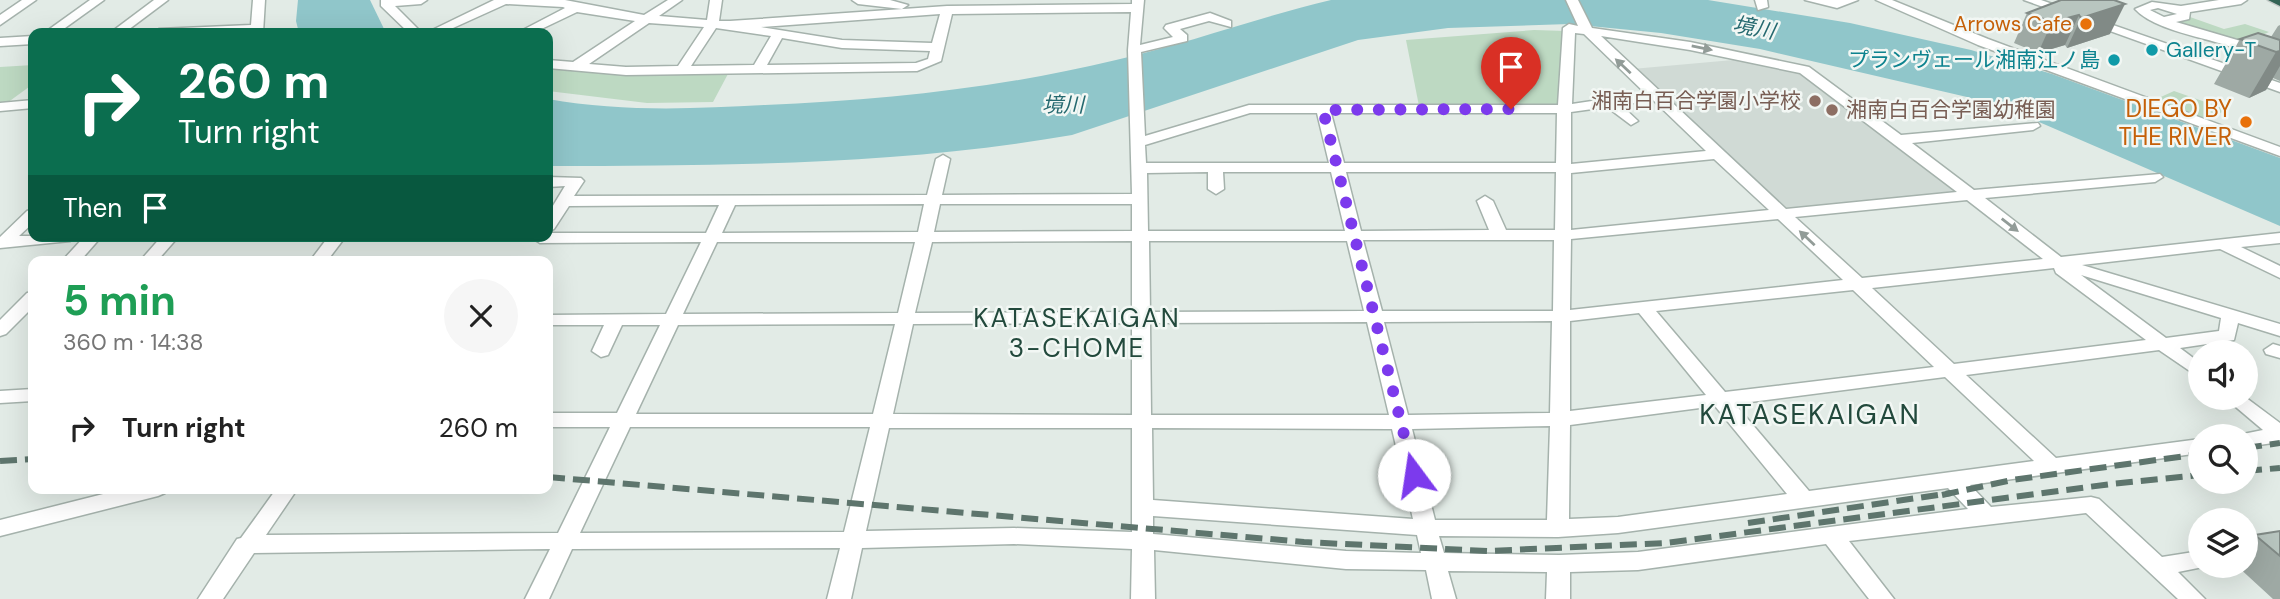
<!DOCTYPE html>
<meta charset="utf-8">
<style>
body{margin:0;font-family:"DM Sans","Noto Sans JP",sans-serif;background:#f6f6f6;color:#222;height:100vh;display:flex;flex-direction:column;font-size:26px;white-space:nowrap}
*{box-sizing:border-box;margin:0}
p{font-size:23px;color:#767676}
.icon{flex:none;width:38px;height:38px;fill:none;stroke:currentColor;stroke-width:2;stroke-linecap:round;stroke-linejoin:round}
.map{position:relative;flex:1;overflow:hidden}
.details{position:absolute;left:28px;top:256px;width:525px;height:238px;display:flex;flex-direction:column;background:#fff;border-radius:14px;box-shadow:0 7px 28px #0002}
.details>*{flex:none}
.guide{position:absolute;left:28px;top:28px;width:525px;height:214px;border-radius:14px;box-shadow:0 7px 28px #0002;background:#0b6e4f;color:#fff;overflow:hidden}
.fabs{position:absolute;left:2188px;top:340px;display:grid;gap:14px}
.fabs a{display:grid;place-items:center;width:70px;height:70px;border-radius:50%;background:#fff;box-shadow:0 7px 28px #0002;font-size:35px}
.pin{position:absolute;display:grid;place-items:center;width:60px;height:60px;color:#fff;margin:-72px -30px;border-radius:50% 50% 50% 0;rotate:-45deg;box-shadow:0 0 7px #0007}
.pin .icon{rotate:45deg}
.me{position:absolute;width:77px;margin:-38px;rotate:346deg;stroke-linejoin:round;filter:drop-shadow(0 0 5px #0008)}
.turn{display:flex;align-items:center;gap:24px;height:147px;padding:0 35px;font-size:32px}
.turn .icon{width:91px;height:91px;stroke-width:2.5}
.turn b{display:block;font-size:49px;line-height:60px}
.then{display:flex;align-items:center;height:66px;padding:0 35px;background:#0003;gap:14px;font-size:26px}
.round{display:grid;place-items:center;flex:none;width:74px;height:74px;border-radius:37px;background:#f6f6f6}
.summary{display:flex;align-items:center;justify-content:space-between;height:119px;padding:0 35px}
h1{font-size:42px;font-weight:700;line-height:52px;color:#1e9e55}
ul{padding:0;list-style:none}
li{display:flex;align-items:center;gap:21px;height:105px;padding:0 35px}
li div{flex:1}
li b{display:block;font-size:26px}
li em{font-style:normal}
.map>svg:first-child{display:block}
.built{fill:#d0dad5}
.green{fill:#bdd9c2}
.water{fill:#90c6ca}
.lines{fill:none;stroke-linecap:round;stroke-linejoin:round}
.minor-casing{stroke:#a5b2ac;stroke-width:3}
.highway-casing{stroke:#c2c8c6;stroke-width:3}
.minor{fill:#fff;fill-rule:evenodd}
.highway{fill:#336355;fill-rule:evenodd}
.rail{stroke:#5e756d;stroke-width:6;stroke-dasharray:17 8;stroke-linecap:butt}
.wall{fill:#9ea9a4}
.shaded-wall{fill:#818a86}
.building{fill:#b8c5bf;stroke:#818a86;stroke-width:2}
.oneway{fill:#929c98}
.route{stroke:#7c3aed;stroke-width:12;stroke-dasharray:0 21.6}
.food-dot{fill:#e8710a;stroke:#f2f7f4;stroke-width:2.5}
.culture-dot{fill:#0f9aa8;stroke:#f2f7f4;stroke-width:2.5}
.education-dot{fill:#8d6e63;stroke:#f2f7f4;stroke-width:2.5}
.labels{text-anchor:middle;dominant-baseline:central;stroke-width:5;stroke-linejoin:round;paint-order:stroke}
.far-food-label{font-size:21px;fill:#c56008;stroke:#f2f7f4;text-anchor:end}
.far-water-label{font-size:21px;font-style:italic;fill:#25696f;stroke:#f2f7f4}
.far-culture-label{font-size:21px;fill:#0d838f;stroke:#f2f7f4;text-anchor:start}
.far-education-label{font-size:21px;fill:#785e54;stroke:#f2f7f4;text-anchor:end}
.food-label{font-size:24px;fill:#c56008;stroke:#f2f7f4;text-anchor:end}
.neighbourhood-label{font-size:26px;letter-spacing:2px;fill:#22493c;stroke:#f2f7f4}
.quarter-label{font-size:28px;letter-spacing:2px;fill:#22493c;stroke:#f2f7f4}
</style>
<div class="map">
<svg width="2280" height="599" viewBox="0 0 2280 599">
<rect width="100%" height="100%" fill="#e2ebe6"/>
<path class="built" d="M1733 60 1804 74 1959 193 1787 211 1632 69Z"/>
<g class="green">
<path d="M2190 17 2224 29 2245 24 2269 32 2247 42 2176 22Z"/>
<path d="M1534 30 1566 31 1561 108 1419 106 1406 40Z"/>
<path d="M33 65V84L7 103H0V67Z"/>
<path d="M548 68 622 75 729 72 713 102 647 103 548 91Z"/>
<path d="M2174 91 2228 110 2204 119 2152 101Z"/>
</g>
<g class="water">
<path d="M298 0H370L386 33H299L296 21Z"/>
<path d="M1331 0H1708L1850 23 1971 50 2052 74 2280 158V226L2039 122 1967 97 1760 49 1661 33 1569 24 1448 28 1358 40 1072 135C898 165 724 166 548 166V99C620 112 692 109 765 105 884 100 1000 88 1116 60 1189 43 1259 17 1331 0Z"/>
</g>
<g class="lines">
<g class="minor-casing">
<g id="minor">
<path d="M22 0H36L0 25V15Z"/>
<path d="M90 0H104L58 33H44Z"/>
<path d="M154 0H168L124 33H110Z"/>
<path d="M253 0H265L263 33H153L159 29 251 25Z"/>
<path d="M381 0H427L421 4 395 6 422 33H409L381 6Z"/>
<path d="M494 0H565L644 15 668 0H682L659 16 707 20 710 0H722L719 21H730L947 6 1132 4V0H1144L1140 45 1173 37 1164 28 1166 25 1210 13 1231 21V27L1209 21 1180 29 1187 35V41L1141 52 1145 136 1249 105H1558L1563 28 1569 24 1578 26 1566 0H1578L1592 28 1690 42 1809 67 1901 135 2038 123 2040 126 2033 130 1912 143 1974 190 2160 174 2163 177 2155 182 1985 198 2061 257 2280 233V243L2241 247 2280 266V278L2220 249 2082 265 2280 324V336L2238 323 2234 340 2180 348 2200 363V378L2159 350 1966 375 2056 458 2200 439V453L1970 485 1991 507 2091 497 2099 499 2162 557 2200 551V565L2208 566 2178 572 2205 599H2178L2086 513 1849 541 1894 599H1869L1826 544 1638 570 1570 572V599H1546L1547 572 1448 571 1456 599H1432L1426 570 1346 569 1154 550 1155 599H1131L1132 549 1014 544 862 548 851 599H827L840 548 572 549 549 599H525L550 549 254 553 223 599H198L237 539 241 538 277 488H298L266 535 558 533 610 427H548V413H617L660 325H622L608 355 601 357 592 351 604 325H548V315L666 314 701 242 540 243 532 238 548 236V233H706L719 205 569 206 554 229 548 231V214L565 186 548 187V177L581 178 584 181 574 196 927 195 936 159 943 155 950 159 942 195 1132 194 1128 50 1131 12 952 14 941 61 917 71 626 75 548 68V60L573 62 635 21 577 12 533 33H517L565 8 563 7 506 4 442 33H426ZM940 14 932 43 842 40 761 27ZM649 23 704 27 678 66 626 67 589 64ZM716 28 771 36 754 65 691 66ZM1575 33 1584 34 1645 93 1572 104ZM1601 36 1690 50 1800 73 1957 192 1786 209ZM782 38 842 48 930 51 928 59 916 63 767 65ZM1653 100 1706 151 1571 164V112L1607 107 1631 125 1638 121 1621 105ZM1250 113H1317L1329 163H1146L1145 145ZM1331 113H1557L1556 163H1344ZM1714 159 1769 210 1571 230V173ZM1208 172V189L1216 194 1224 189 1223 172H1331L1345 231H1148L1147 173ZM1346 172H1556L1555 230H1506L1493 201 1485 196 1477 201 1489 230 1361 231ZM1967 200 2043 259 1862 278 1795 217ZM924 204 918 232 722 233 735 205ZM940 204H1132V231L934 232ZM1778 219 1843 280 1570 310 1571 239ZM1363 240H1554L1553 311H1382ZM1132 241V312L915 313 932 242ZM1149 241H1347L1364 311 1150 312ZM717 242H915L898 313 683 314ZM2054 268 2056 273 2146 340 1954 364 1872 288ZM2081 275 2221 318 2219 331 2166 338ZM1853 290 1934 367 1725 392 1656 311ZM1639 313 1706 395 1570 411V321ZM1552 321 1550 413 1408 415 1384 322ZM1367 322 1389 415H1151L1150 323ZM1132 323V415L893 414 913 324ZM895 324 873 414H636L678 325ZM1945 377 2034 461 1809 491 1735 404ZM1715 406 1787 494 1618 517 1569 519 1570 425ZM1550 426 1547 520H1435L1412 429ZM630 427H870L844 532 580 533ZM889 428H1132V532L1014 528 866 531ZM1152 428 1392 429 1413 519 1153 500ZM1948 488 1968 509 1638 552 1559 555 1444 553 1439 536 1558 537 1618 533ZM1153 516 1417 535 1421 553 1346 551 1153 534Z"/>
<path d="M852 0H890L908 5 902 9 858 4Z"/>
<path d="M1755 0H1767L1768 7 1758 10Z"/>
<path d="M1805 0H1858L1837 8Z"/>
<path d="M1876 0H1892L1988 39 2280 147V156L1978 45Z"/>
<path d="M2024 0H2041L2280 83V92Z"/>
<path d="M2219 0H2247L2241 4 2190 12 2189 19 2176 22 2244 42V48H2234C2206 37 2155 31 2135 9L2152 2 2181 6ZM2158 8 2177 14 2164 17 2150 10Z"/>
<path d="M33 36V44L0 46V38Z"/>
<path d="M33 100V108L0 111V103Z"/>
<path d="M33 209V223L19 236H78L70 241 0 248V237L27 211Z"/>
<path d="M85 236H102L80 261H62Z"/>
<path d="M162 236H179L157 261H140Z"/>
<path d="M329 236H346L327 261H310Z"/>
<path d="M33 292V307L6 334 0 336V320L27 293Z"/>
<path d="M2273 344 2280 346V358L2266 354 2264 350Z"/>
<path d="M33 389V401L0 403V391Z"/>
<path d="M2224 397H2245L2280 423V442L2245 447V436L2238 435 2263 430Z"/>
<path d="M127 488H168L165 493 158 496 0 536V520Z"/>
</g>
</g>
<g class="highway-casing">
<path id="highway" d="M2268 0H2280V6Z"/>
</g>
<use href="#minor" class="minor"/>
<use href="#highway" class="highway"/>
<g class="rail">
<path d="M2245 448 2280 443"/>
<path d="M0 461 33 459"/>
<path d="M2245 471 2280 468"/>
<path d="M548 477 1304 542 1487 551 1666 543 2111 484 2200 475"/>
<path d="M1942 495 2012 480 2200 454"/>
<path d="M1748 523 1951 493"/>
</g>
</g>
<g class="wall">
<path d="M2061 0 2110 34 2067 48 2065 45 2038 53 2014 43 2027 13Z"/>
<path d="M2280 25V81L2273 78 2266 90 2249 98 2214 84 2240 39 2271 37 2278 26Z"/>
<path d="M2280 531V599H2273L2236 565H2245V548L2255 535Z"/>
</g>
<g class="shaded-wall">
<path d="M2125 4 2110 34 2067 48 2081 18Z"/>
<path d="M2079 15 2065 45 2038 53 2052 22Z"/>
<path d="M2280 51V66L2266 90 2249 98 2276 52Z"/>
</g>
<g class="building">
<path d="M2061 0H2114L2125 4 2081 18 2079 15 2052 22 2027 13Z"/>
<path d="M2258 33 2280 40V51L2276 52 2240 39Z"/>
<path d="M2280 531V556L2255 535Z"/>
</g>
<defs><path id="oneway-solid" d="M-6-.8H1V-3.2L6.5 0L1 3.2V.8H-6Z" transform="scale(1.75)"/></defs>
<g class="oneway">
<use href="#oneway-solid" transform="translate(1702 48) rotate(11)"/>
<use href="#oneway-solid" transform="translate(1623 66) rotate(-137)"/>
<use href="#oneway-solid" transform="translate(2010 225) rotate(38)"/>
<use href="#oneway-solid" transform="translate(1807 238) rotate(-137)"/>
</g>
<g class="lines">
<path class="route" d="M1414 475 1323 110 1511 109"/>
</g>
<g class="food-dot">
<circle cx="2086" cy="24" r="7"/>
<circle cx="2246" cy="122" r="7"/>
</g>
<g class="culture-dot">
<circle cx="2152" cy="50" r="7"/>
<circle cx="2114" cy="60" r="7"/>
</g>
<g class="education-dot">
<circle cx="1815" cy="101" r="7"/>
<circle cx="1832" cy="110" r="7"/>
</g>
<g class="labels">
<g class="far-food-label">
<text x="2072" y="24">Arrows Cafe</text>
</g>
<g class="far-water-label">
<text transform="translate(1754 28) rotate(11)">境川</text>
<text x="1063" y="105">境川</text>
</g>
<g class="far-culture-label">
<text x="2166" y="50">Gallery-T</text>
<text x="2100" y="60" text-anchor="end">プランヴェール湘南江ノ島</text>
</g>
<g class="far-education-label">
<text x="1801" y="101">湘南白百合学園小学校</text>
<text x="1846" y="110" text-anchor="start">湘南白百合学園幼稚園</text>
</g>
<g class="food-label">
<text x="2232" y="108">DIEGO BY<tspan x="2232" dy="28">THE RIVER</tspan></text>
</g>
<g class="neighbourhood-label">
<text x="1077" y="318">KATASEKAIGAN<tspan x="1077" dy="30">3-CHOME</tspan></text>
</g>
<g class="quarter-label">
<text x="1810" y="414">KATASEKAIGAN</text>
</g>
</g>
</svg>
<div class="fabs">
<a><svg class="icon" aria-label="sound" viewBox="0 0 24 24"><path d="M4 9h4l5-4v14l-5-4H4zM17 9q2 3 0 6"/></svg></a>
<a><svg class="icon" aria-label="search" viewBox="0 0 24 24"><circle cx="10" cy="10" r="6"/><path d="M15 15l6 6"/></svg></a>
<a><svg class="icon" aria-label="layers" viewBox="0 0 24 24"><path d="M12 4l9 5-9 5-9-5zM3 14l9 5 9-5"/></svg></a>
</div>
<div class="pin" style="left:1511px;top:109px;background:#d93025"><svg class="icon" aria-label="arrive" viewBox="0 0 24 24"><path d="M6 21V4h12l-3 4 3 4H6"/></svg></div>
<svg class="me" style="left:1414px;top:475px" viewBox="-20 -20 40 40"><circle r="19" fill="#fff"/><path d="M0-13L10 11 0 6-10 11z" fill="#7c3aed"/></svg>
<div class="guide">
<div class="turn"><svg class="icon" aria-label="right" viewBox="0 0 24 24"><path d="M7 20v-9h11M14 6l5 5-5 5"/></svg><div><b>260 m</b>Turn right</div></div>
<div class="then">Then<svg class="icon" aria-label="arrive" viewBox="0 0 24 24"><path d="M6 21V4h12l-3 4 3 4H6"/></svg></div>
</div>
<section class="details">
<div class="summary"><div><h1>5 min</h1><p>360 m · 14:38</p></div><a class="round"><svg class="icon" aria-label="close" viewBox="0 0 24 24"><path d="M6 6l12 12M18 6L6 18"/></svg></a></div>
<ul>
<li><svg class="icon" aria-label="right" viewBox="0 0 24 24"><path d="M7 20v-9h11M14 6l5 5-5 5"/></svg><div><b>Turn right</b></div><em>260 m</em></li>
</ul>
</section>
</div>
